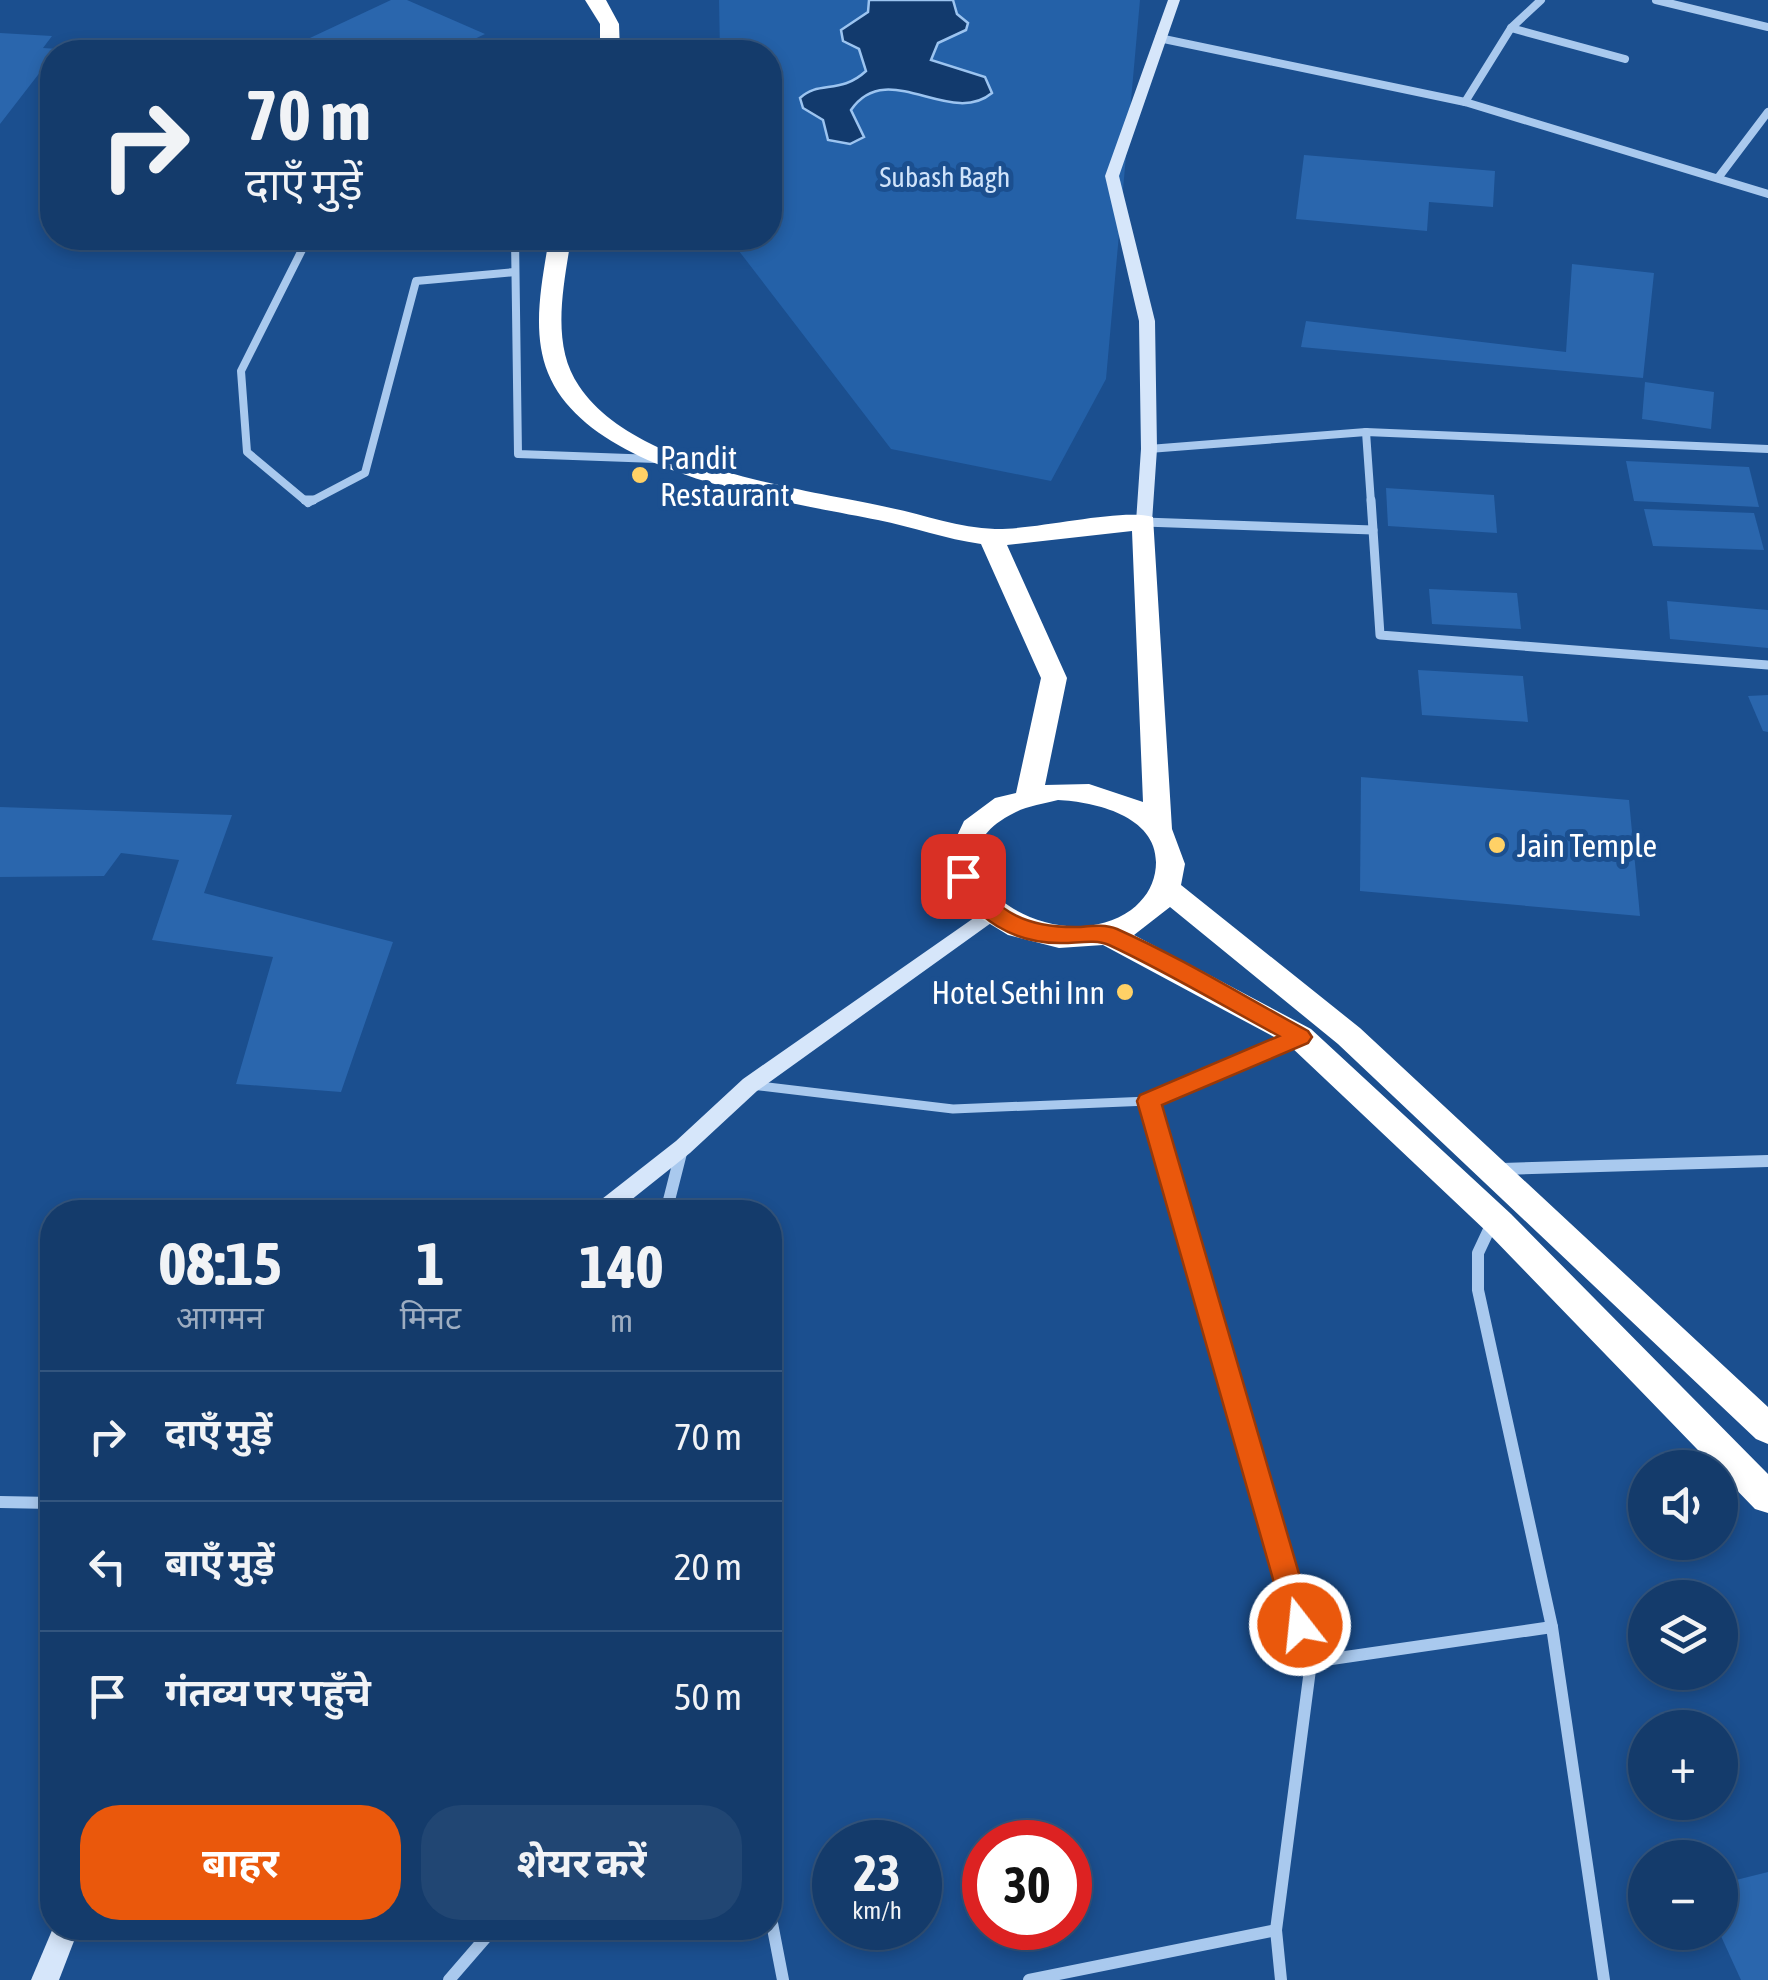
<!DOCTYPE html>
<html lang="hi">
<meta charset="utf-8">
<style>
body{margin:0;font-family:"Asap Condensed","Noto Sans Devanagari",sans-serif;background:#214673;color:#f1f3f6;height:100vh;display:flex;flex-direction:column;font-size:38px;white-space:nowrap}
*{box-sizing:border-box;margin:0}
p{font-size:32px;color:#9dadc1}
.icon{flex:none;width:55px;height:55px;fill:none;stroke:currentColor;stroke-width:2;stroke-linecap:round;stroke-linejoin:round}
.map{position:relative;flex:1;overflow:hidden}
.sheet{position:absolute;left:40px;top:1200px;width:742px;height:740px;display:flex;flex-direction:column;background:#143b6b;border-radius:40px;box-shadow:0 5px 15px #0003,0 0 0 2px #33557e}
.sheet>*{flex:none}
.hud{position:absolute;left:40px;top:40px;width:742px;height:210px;border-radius:40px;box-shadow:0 5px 15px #0003,0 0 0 2px #33557e;background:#143b6b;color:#f1f3f6;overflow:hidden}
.controls{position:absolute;left:1628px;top:1450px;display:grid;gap:20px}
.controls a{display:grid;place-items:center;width:110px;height:110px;border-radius:50%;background:#143b6b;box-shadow:0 5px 15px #0003,0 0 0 2px #33557e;font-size:50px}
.speed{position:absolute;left:812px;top:1820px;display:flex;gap:20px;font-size:50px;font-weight:700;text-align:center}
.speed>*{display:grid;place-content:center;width:130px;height:130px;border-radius:50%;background:#143b6b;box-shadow:0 5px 15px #0003,0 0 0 2px #33557e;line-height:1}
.speed small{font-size:25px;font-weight:400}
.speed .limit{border:15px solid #d22;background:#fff;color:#111}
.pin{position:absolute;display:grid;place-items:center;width:85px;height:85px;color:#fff;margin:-42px;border-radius:20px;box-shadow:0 5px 15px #0006}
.me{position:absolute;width:110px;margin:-55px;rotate:344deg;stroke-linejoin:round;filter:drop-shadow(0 0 8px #0008)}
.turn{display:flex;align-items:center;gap:35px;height:210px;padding:0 40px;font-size:45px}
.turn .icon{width:130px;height:130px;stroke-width:2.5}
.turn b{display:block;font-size:70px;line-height:85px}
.eta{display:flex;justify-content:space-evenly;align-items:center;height:170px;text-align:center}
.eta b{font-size:60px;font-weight:700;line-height:70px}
.action{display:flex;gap:20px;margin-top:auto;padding:20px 40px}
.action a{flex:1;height:115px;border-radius:40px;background:#ea580c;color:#fff;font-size:40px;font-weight:700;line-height:115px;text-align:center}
.action a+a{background:#214673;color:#f1f3f6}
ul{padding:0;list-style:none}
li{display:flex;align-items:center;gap:30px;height:130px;padding:0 40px;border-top:2px solid #33557e}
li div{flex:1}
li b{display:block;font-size:38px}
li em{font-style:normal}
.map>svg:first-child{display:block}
.green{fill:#2461a8}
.water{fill:#123a6d;stroke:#9cc4f0;stroke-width:2.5}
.building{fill:#2a66ad}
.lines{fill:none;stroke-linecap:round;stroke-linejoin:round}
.street-far2{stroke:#a9c9ee;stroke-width:8}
.street-far1{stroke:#a9c9ee;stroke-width:9}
.street{stroke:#a9c9ee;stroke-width:12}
.secondary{fill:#d6e6fa;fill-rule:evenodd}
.highway{fill:#fff;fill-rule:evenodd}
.route{fill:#ea580c;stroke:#983908;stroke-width:2.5}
.poi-dot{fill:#ffd166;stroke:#1b4f8f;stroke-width:4}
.labels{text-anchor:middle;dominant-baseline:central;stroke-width:10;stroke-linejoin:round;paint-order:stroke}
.far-park-label{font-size:28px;fill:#cfe3fa;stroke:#1b4f8f}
.poi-label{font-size:32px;fill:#fff;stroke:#1b4f8f;text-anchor:start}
</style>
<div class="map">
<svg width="1768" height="1980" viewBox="0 0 1768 1980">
<rect width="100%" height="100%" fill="#1b4f8f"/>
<path class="green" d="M719 0H1140L1106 379 1051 481 891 449 729 238H770V52H720Z"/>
<path class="water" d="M869 0H953L957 14 968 23 966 30 938 43 931 60 985 77 992 93C950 128 887 57 851 110L864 137 850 144 828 140 823 120 803 108 800 98C819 80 840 95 866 71L859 49 843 41 841 30 868 12Z"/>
<g class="building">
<path d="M391 0H407L485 34 447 52H280Z"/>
<path d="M0 33 52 36 43 48 58 49 0 124Z"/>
<path d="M1304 155 1495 171 1493 207 1429 202 1427 231 1296 219Z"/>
<path d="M1572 264 1654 273 1643 378 1301 347 1306 321 1566 352Z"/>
<path d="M1645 382 1714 392 1711 429 1642 419Z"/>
<path d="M1626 461 1749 467 1759 507 1634 501Z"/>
<path d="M1386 488 1494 495 1497 533 1388 526Z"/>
<path d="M1644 509 1754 513 1764 550 1653 546Z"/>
<path d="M1429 589 1517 593 1521 629 1432 624Z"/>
<path d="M1667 601 1768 610V648L1670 639Z"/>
<path d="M1418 670 1523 676 1528 722 1422 715Z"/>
<path d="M1768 695V732L1763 731 1748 696Z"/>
<path d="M1361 777 1629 800 1640 916 1360 891Z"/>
<path d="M0 807 232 815 204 893 393 942 341 1092 236 1084 273 957 152 940 179 860 121 853 104 876 0 877Z"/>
<path d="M1768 1872V1980H1741L1720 1934V1884Z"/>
</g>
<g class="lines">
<g class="street-far2">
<path d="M1656 0 1768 27"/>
<path d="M1511 28 1625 59"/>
<path d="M1159 38 1465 102 1768 194"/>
<path d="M1465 102 1511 28 1541 0"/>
<path d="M1718 178 1768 112"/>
<path d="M515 238 518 454 656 459"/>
<path d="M1366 432 1371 503"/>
<path d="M1149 449 1366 432 1768 449"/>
<path d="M308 503 247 452 241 371 308 238"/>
<path d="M308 503 365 473 416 281 515 272"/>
</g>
<g class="street-far1">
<path d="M305 500H313"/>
<path d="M1371 500 1380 635 1768 665"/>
<path d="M1144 522 1373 530"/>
<path d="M751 1085 953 1109 1149 1101 1295 1039"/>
<path d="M1149 1101 1163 1149"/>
</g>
<g class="street">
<path d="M1162 1146 1311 1662 1276 1930 1281 1980"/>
<path d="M1502 1169 1768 1161"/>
<path d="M666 1212 681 1153"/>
<path d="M1493 1221 1478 1253V1290L1552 1627 1604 1980"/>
<path d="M0 1502 52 1503"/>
<path d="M1311 1662 1552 1627"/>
<path d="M770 1913 783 1980"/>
<path d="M449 1980 494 1928"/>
<path d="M1029 1980 1276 1930"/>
</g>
<g class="secondary">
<path d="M1168 0H1180L1119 176 1155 321 1157 449 1152 522 1144 527 1136 522 1141 449 1139 321 1105 176Z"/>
<path d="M991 906 998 908 1001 913 998 918 757 1091 690 1153 616 1212H590L593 1206 676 1141 743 1079Z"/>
<path d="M53 1928H79L59 1980H31Z"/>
</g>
<g class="highway">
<path d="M585 0H606L619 24 620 52H600V24Z"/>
<path d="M549 238H571C564 285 550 344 579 386 634 469 801 488 891 508 925 515 959 528 995 529 1037 530 1120 508 1153 517L1172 829 1185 864 1181 885 1360 1028 1768 1407V1444L1756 1439 1338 1044 1170 907 1134 935 1311 1029 1511 1214 1768 1474V1513L1755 1509 1487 1232 1289 1045 1103 945 1059 948 1008 935 977 916 953 883 948 855 964 821 995 798 1016 793 1041 678 981 544C946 539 912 527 878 520 783 501 589 474 548 373 531 331 542 282 549 238ZM1132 531 1143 802 1089 784 1045 785 1067 678 1007 545ZM1058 800C1098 802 1165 818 1155 873 1152 888 1144 900 1131 910 1052 966 909 865 1014 813 1026 806 1044 804 1058 800Z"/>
</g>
</g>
<path class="route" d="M963 868 971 870C996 914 1029 928 1079 927 1091 926 1105 924 1117 929 1182 958 1245 997 1308 1031L1312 1037 1308 1043 1162 1105 1314 1625 1310 1634 1300 1637 1290 1634 1286 1625 1137 1101 1140 1095 1279 1036C1223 1006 1167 972 1109 945 1096 939 1077 943 1063 943 1013 944 974 919 952 876Z"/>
<g class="poi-dot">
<circle cx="640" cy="475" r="10"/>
<circle cx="1497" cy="845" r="10"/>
<circle cx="1125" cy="992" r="10"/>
</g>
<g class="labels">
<g class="far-park-label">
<text x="945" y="177">Subash Bagh</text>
</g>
<g class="poi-label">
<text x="660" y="457">Pandit<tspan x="660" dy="37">Restaurant</tspan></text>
<text x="1517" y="845">Jain Temple</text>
<text x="1105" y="992" text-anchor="end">Hotel Sethi Inn</text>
</g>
</g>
</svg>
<div class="controls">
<a><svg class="icon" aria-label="sound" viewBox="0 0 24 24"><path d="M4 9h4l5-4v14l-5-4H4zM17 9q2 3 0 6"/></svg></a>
<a><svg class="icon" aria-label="layers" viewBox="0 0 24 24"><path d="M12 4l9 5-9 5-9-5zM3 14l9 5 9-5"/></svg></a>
<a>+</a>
<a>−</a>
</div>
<div class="speed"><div>23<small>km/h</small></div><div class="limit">30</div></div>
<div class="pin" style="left:963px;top:876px;background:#d93025"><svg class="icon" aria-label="arrive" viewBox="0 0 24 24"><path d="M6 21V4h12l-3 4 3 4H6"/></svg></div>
<svg class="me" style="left:1300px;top:1625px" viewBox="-20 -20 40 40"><circle r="17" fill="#ea580c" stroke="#fff" stroke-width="3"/><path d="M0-11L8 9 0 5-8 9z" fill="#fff"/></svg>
<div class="hud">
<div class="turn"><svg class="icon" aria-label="right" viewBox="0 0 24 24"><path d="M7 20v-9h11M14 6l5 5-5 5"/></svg><div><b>70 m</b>दाएँ मुड़ें</div></div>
</div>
<section class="sheet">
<div class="eta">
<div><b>08:15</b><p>आगमन</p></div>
<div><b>1</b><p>मिनट</p></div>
<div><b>140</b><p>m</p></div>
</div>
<ul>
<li><svg class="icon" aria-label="right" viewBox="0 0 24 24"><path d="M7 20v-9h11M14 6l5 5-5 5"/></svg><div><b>दाएँ मुड़ें</b></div><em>70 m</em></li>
<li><svg class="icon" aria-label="left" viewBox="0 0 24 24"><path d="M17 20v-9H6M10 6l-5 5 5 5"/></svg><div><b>बाएँ मुड़ें</b></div><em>20 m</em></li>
<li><svg class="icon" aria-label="arrive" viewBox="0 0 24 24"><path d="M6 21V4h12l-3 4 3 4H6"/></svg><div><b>गंतव्य पर पहुँचे</b></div><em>50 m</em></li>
</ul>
<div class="action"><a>बाहर</a><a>शेयर करें</a></div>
</section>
</div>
